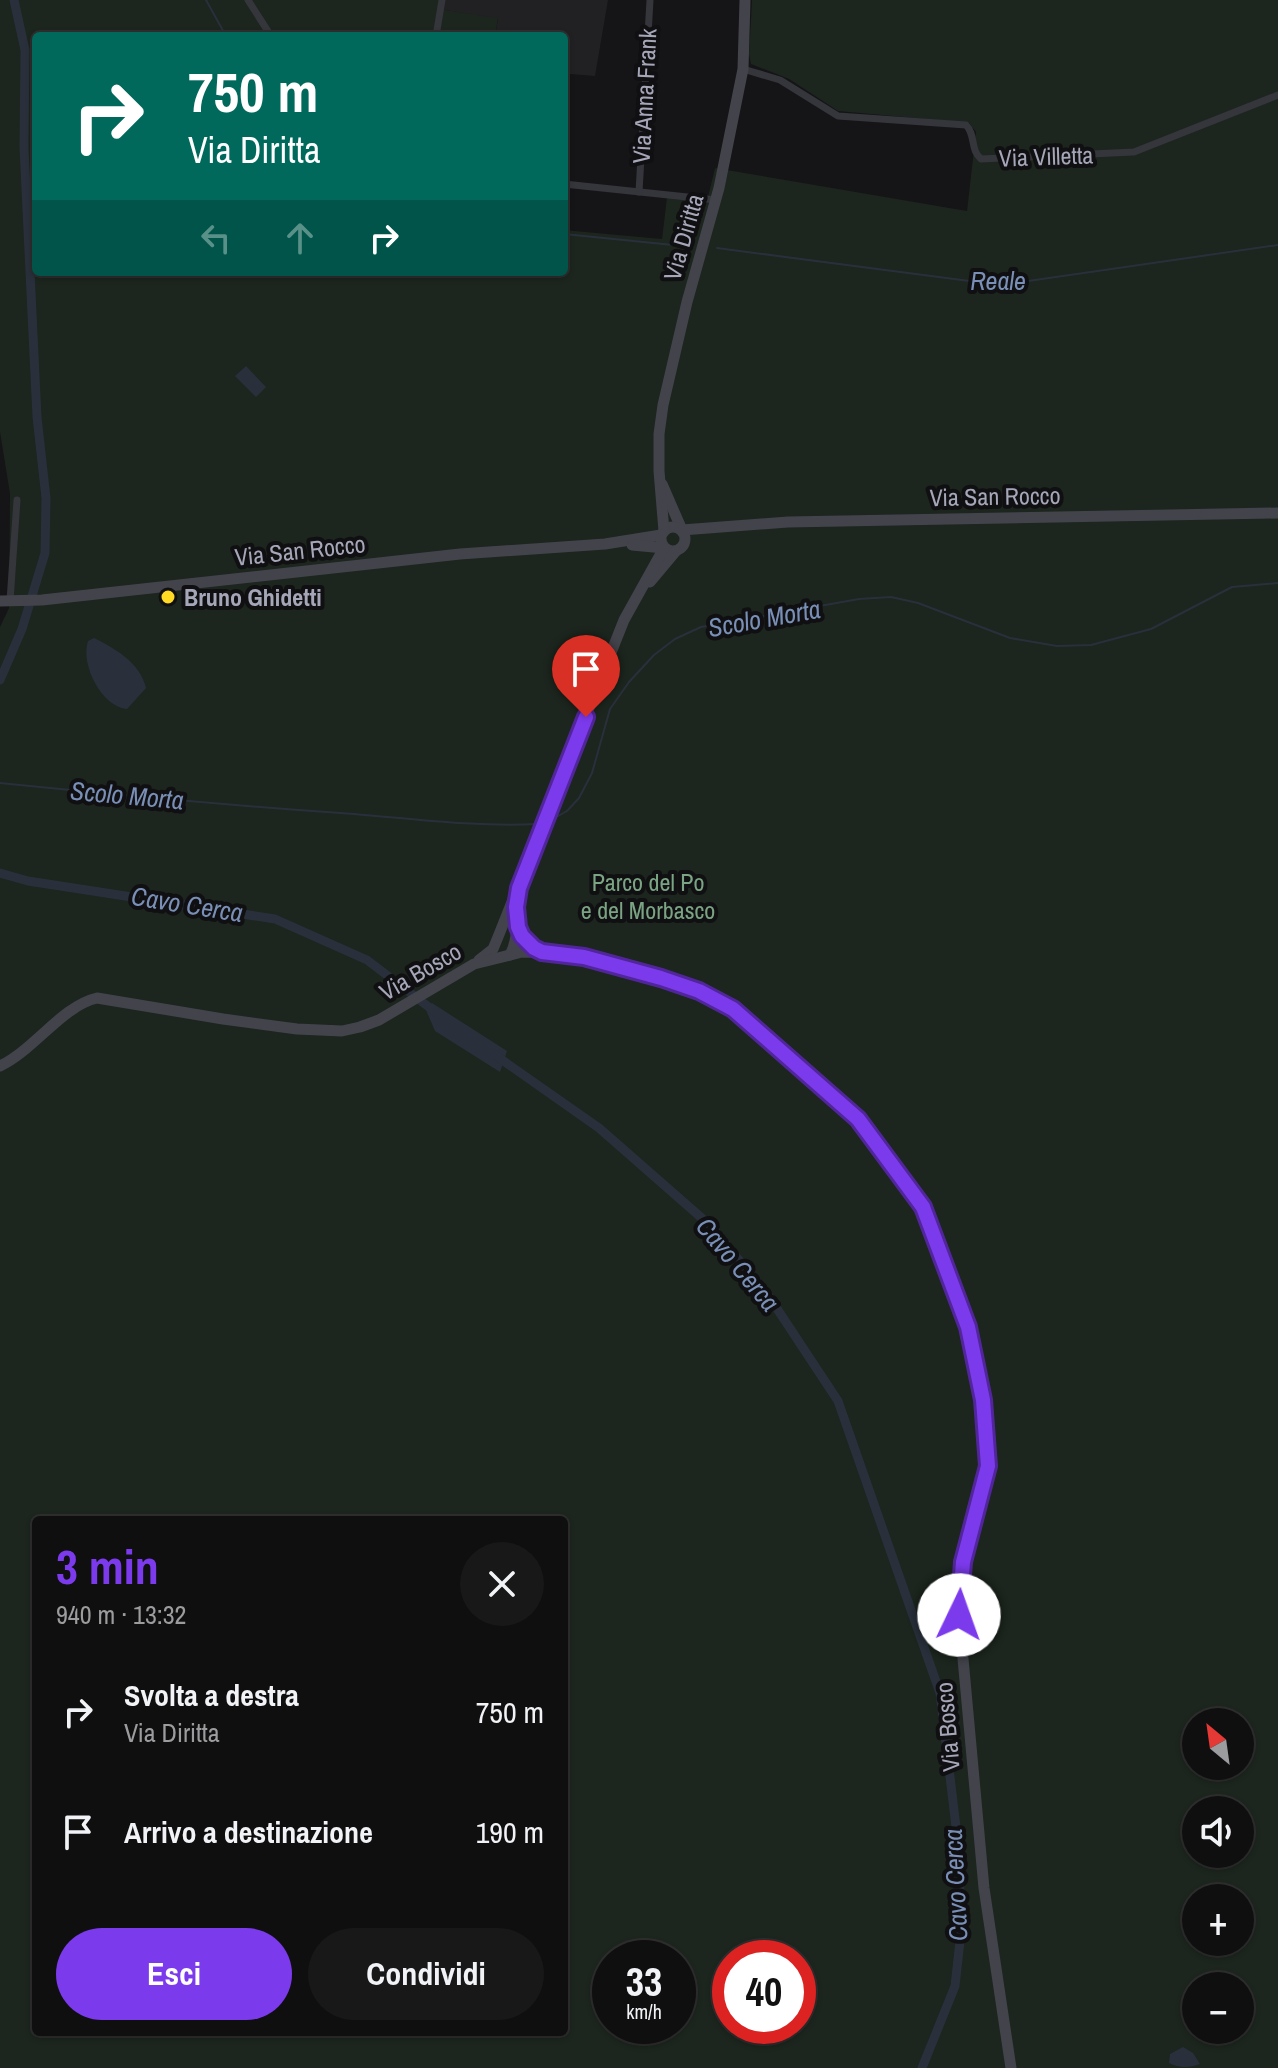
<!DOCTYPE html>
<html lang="it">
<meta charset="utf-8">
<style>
body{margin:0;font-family:"Archivo Narrow",sans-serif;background:#191819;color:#f1f3f6;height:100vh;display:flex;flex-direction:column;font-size:30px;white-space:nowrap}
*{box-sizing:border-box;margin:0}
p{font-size:26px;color:#9c9c9f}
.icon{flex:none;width:44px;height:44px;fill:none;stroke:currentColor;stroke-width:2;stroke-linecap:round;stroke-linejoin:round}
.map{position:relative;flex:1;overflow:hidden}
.sheet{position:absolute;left:32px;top:1516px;width:536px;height:520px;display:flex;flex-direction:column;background:#100f10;border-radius:8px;box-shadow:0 2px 6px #0004,0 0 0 2px #302f30}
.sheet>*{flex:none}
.banner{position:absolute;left:32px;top:32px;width:536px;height:244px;border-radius:8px;box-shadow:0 2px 6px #0004,0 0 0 2px #302f30;background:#00695c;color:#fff;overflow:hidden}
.needle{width:52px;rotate:331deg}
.buttons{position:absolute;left:1182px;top:1708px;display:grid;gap:16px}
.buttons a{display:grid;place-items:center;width:72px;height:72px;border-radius:50%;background:#100f10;box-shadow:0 2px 6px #0004,0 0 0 2px #302f30;font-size:40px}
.speed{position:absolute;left:592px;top:1940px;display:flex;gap:16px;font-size:40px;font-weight:700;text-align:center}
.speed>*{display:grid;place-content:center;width:104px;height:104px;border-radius:50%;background:#100f10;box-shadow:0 2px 6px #0004,0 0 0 2px #302f30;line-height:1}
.speed small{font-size:20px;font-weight:400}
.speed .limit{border:12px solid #d22;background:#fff;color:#111}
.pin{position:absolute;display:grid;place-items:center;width:68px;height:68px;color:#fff;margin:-82px -34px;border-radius:50% 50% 50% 0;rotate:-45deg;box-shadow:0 0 8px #0007}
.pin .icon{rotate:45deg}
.me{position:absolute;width:88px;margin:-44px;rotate:3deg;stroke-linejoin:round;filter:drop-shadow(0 0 6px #0008)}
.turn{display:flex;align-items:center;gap:28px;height:168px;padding:0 24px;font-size:36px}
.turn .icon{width:104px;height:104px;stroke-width:2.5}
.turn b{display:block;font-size:56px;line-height:68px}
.lanes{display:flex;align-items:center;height:76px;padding:0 24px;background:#0003;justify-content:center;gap:40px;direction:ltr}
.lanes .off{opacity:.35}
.round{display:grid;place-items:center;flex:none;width:84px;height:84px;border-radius:42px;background:#191819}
.summary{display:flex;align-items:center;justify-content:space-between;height:136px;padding:0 24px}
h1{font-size:48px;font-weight:700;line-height:60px;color:#7c3aed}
.primary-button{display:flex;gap:16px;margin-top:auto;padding:16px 24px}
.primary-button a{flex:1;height:92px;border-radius:48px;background:#7c3aed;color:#fff;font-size:32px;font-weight:700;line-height:92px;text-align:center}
.primary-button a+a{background:#191819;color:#f1f3f6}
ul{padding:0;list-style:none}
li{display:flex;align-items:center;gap:24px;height:120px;padding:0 24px}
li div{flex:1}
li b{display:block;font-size:30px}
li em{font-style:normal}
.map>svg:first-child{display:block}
.built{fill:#212023}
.green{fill:#1c251e;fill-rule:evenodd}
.water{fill:#29303b}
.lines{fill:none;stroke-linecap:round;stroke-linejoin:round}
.stream{stroke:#29303b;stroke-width:2}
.canal{stroke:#29303b;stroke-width:9}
.street{stroke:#35353c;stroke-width:7}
.secondary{stroke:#43434c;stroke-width:11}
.route-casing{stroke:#51269a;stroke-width:20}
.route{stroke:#7c3aed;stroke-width:14}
.poi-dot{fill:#ffda24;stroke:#100f11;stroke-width:3}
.labels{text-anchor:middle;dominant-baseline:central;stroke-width:8;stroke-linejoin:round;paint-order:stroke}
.street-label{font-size:24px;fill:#a5a7b8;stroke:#100f11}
.poi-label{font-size:24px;font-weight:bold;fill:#a5a7b8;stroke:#100f11;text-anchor:start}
.park-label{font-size:24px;fill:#7aa484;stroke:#100f11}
.water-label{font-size:26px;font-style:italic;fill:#798fb6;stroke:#100f11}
</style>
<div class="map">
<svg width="1278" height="2068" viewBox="0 0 1278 2068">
<rect width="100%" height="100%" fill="#151416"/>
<path class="built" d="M440 0H608L595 76 570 74 564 102V36H495L498 19 439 9Z"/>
<path class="green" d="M0 0H440L439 9 498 18 495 36H36V272H564V230L662 239 667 197 707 201 715 168 967 211 976 132 969 123 838 111 789 79 751 64 749 54 752 0H1278V2068H0V627L9 608 10 494 0 432ZM36 1520H564V2032H36ZM1196 1722H1240V1766H1196ZM1196 1810H1240V1854H1196ZM1196 1898H1240V1942H1196ZM610 1958H678V2026H610ZM730 1958H798V2026H730ZM1196 1986H1240V2030H1196Z"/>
<g class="water">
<path d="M246 366 266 387 256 397 235 376Z"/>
<path d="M94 638C116 649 140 663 146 688L127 709C102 707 80 665 88 641Z"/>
<path d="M432 1003 507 1051 500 1072 435 1031 426 1010Z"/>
<path d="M1183 2047 1193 2053 1200 2064C1189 2068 1179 2068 1169 2063L1170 2054Z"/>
</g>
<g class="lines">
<g class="stream">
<path d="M206 0 226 36"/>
<path d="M564 234 693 247"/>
<path d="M717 248 1000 285 1278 245"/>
<path d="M0 783C118 795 236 806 354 814 415 819 475 827 537 824"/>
<path d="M551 820 567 811 579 798 592 773 610 709 629 682 654 655 675 639 701 627 859 599 891 597 918 603 1010 638 1057 646 1091 645 1151 629 1232 587 1278 583"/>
</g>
<g class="canal">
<path d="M0 680 22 629 45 553 46 498 37 417 24 147 25 50 14 0"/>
<path d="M0 873 28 881 275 919 367 960 438 1014"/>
<path d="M495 1055 599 1128 712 1227 770 1298 838 1401 940 1693 956 1827 962 1923 955 1986 922 2068"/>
</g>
<g class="street">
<path d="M248 0 271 36"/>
<path d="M436 36 442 0"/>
<path d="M743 69 780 80 838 116 966 125C976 135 970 150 981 159L1134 152 1278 95"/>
<path d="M564 184 716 200"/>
<path d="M639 192 650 0"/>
<path d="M10 601 17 500"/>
</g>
<g class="secondary">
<path d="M662 484 682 530 788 522 1278 513"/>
<circle cx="673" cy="539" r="12"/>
<path d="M664 531 659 471V434L663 405 687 302 719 188 743 69 745 0"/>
<path d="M650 582 676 551"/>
<path d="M0 601 42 600 460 554 605 544 661 535"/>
<path d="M510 955C520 936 515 918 518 897"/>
<path d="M479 960 493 949 498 937 624 620 664 548 632 545"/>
<path d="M0 1066C34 1050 62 1006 97 998L223 1019 297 1029 342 1031 360 1027 379 1020 474 964 522 952 554 953 584 957 699 991 733 1009 858 1119 923 1207 968 1327 983 1400 988 1466 963 1562 959 1615 984 1888 1011 2068"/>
</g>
</g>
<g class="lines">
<g class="route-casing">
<path id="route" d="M586 717 519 888 516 907 518 927 522 936 534 948 542 952 584 957 661 978 699 991 733 1009 858 1119 923 1207 968 1327 983 1400 988 1466 963 1562 959 1615"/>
</g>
<use href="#route" class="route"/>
</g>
<circle class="poi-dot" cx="168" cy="597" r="8"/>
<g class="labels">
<g class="street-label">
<text transform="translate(644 96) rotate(-87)">Via Anna Frank</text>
<text transform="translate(1046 156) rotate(-2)">Via Villetta</text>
<text transform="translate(683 237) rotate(-74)">Via Diritta</text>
<text transform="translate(995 496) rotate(-1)">Via San Rocco</text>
<text transform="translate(300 550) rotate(-6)">Via San Rocco</text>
<text transform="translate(420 971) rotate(-30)">Via Bosco</text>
<text transform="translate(947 1727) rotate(-95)">Via Bosco</text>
</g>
<g class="poi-label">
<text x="184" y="597">Bruno Ghidetti</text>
</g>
<g class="park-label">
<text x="648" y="882">Parco del Po<tspan x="648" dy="28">e del Morbasco</tspan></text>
</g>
<g class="water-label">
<text x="998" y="280">Reale</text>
<text transform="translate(764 618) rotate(-10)">Scolo Morta</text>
<text transform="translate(127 795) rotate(5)">Scolo Morta</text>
<text transform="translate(187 904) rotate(9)">Cavo Cerca</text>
<text transform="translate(738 1264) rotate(50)">Cavo Cerca</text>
<text transform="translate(955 1885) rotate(-93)">Cavo Cerca</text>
</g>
</g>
</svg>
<div class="buttons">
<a><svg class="needle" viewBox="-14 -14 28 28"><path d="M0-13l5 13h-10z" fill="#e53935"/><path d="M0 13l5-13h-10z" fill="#9c9c9f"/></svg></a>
<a><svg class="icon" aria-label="sound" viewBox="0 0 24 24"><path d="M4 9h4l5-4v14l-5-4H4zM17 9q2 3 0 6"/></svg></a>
<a>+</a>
<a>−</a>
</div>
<div class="speed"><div>33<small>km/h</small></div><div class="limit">40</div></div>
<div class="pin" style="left:586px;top:717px;background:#d93025"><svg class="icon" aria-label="arrive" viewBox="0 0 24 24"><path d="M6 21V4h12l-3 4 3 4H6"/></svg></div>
<svg class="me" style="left:959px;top:1615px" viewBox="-20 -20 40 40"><circle r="19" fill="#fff"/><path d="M0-13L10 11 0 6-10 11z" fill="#7c3aed"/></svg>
<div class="banner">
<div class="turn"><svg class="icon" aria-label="right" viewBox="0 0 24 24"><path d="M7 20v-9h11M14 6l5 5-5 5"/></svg><div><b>750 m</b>Via Diritta</div></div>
<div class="lanes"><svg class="icon off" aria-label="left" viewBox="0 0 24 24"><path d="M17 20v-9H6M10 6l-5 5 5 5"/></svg><svg class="icon off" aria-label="ahead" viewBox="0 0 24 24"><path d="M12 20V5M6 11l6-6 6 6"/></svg><svg class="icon" aria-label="right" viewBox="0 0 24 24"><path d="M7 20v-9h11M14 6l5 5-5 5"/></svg></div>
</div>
<section class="sheet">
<div class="summary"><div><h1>3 min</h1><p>940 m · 13:32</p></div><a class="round"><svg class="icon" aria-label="close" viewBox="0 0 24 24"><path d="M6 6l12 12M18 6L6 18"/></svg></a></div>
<ul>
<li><svg class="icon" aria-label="right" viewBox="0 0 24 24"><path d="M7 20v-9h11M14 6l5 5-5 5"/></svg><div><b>Svolta a destra</b><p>Via Diritta</p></div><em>750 m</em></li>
<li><svg class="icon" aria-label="arrive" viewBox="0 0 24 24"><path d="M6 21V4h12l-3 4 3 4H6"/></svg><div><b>Arrivo a destinazione</b></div><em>190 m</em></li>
</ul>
<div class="primary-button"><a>Esci</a><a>Condividi</a></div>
</section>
</div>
